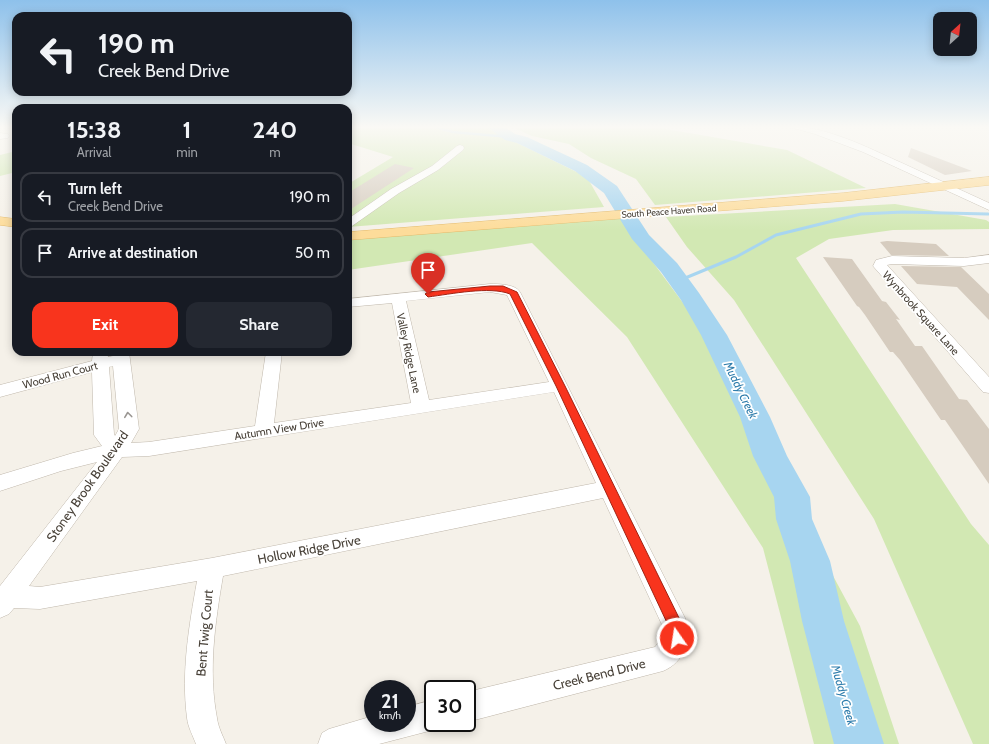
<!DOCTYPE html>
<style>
body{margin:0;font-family:Cabin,sans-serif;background:#242831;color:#f1f3f6;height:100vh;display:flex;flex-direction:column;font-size:15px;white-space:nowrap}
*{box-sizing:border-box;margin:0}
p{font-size:13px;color:#9ea1a6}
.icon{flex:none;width:22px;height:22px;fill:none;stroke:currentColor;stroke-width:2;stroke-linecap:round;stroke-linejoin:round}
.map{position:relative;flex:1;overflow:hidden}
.panel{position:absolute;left:12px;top:104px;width:340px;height:252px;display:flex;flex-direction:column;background:#171b24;border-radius:12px;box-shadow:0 2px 10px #0003}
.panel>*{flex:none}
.hud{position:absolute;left:12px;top:12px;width:340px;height:84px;border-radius:12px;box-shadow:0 2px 10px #0003;background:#171b24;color:#f1f3f6;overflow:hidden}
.needle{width:26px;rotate:27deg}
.controls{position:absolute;left:933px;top:12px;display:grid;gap:8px}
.controls a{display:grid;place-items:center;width:44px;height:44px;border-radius:8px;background:#171b24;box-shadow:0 2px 10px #0003;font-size:20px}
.speed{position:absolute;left:364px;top:680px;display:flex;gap:8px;font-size:20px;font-weight:700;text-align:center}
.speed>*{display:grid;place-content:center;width:52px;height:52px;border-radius:50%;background:#171b24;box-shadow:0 2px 10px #0003;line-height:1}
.speed small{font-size:10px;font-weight:400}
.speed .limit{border:2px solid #111;border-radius:6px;background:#fff;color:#111}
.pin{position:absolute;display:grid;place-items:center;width:34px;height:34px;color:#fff;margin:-41px -17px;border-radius:50% 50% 50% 0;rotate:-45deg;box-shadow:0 0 4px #0007}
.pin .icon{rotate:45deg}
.me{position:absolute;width:44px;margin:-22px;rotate:347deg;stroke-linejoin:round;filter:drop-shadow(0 0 3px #0008)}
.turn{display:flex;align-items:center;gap:14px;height:84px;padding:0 20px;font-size:18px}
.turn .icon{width:52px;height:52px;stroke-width:2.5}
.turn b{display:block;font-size:28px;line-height:34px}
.eta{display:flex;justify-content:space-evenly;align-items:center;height:68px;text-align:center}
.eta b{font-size:24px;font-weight:800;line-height:28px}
.primary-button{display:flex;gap:8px;margin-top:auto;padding:8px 20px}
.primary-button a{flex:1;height:46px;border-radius:12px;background:#f8341d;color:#fff;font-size:16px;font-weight:800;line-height:46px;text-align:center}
.primary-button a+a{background:#242831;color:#f1f3f6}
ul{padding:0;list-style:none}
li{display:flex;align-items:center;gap:12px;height:50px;margin:0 8px 6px;padding:0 12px;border:2px solid #363941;border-radius:12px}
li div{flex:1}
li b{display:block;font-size:15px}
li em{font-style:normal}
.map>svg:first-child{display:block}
.green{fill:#d2e8b3}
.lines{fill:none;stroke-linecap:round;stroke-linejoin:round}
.stream-far2{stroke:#a7d5f0;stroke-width:2.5}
.stream-far1{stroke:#a7d5f0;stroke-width:3}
.stream{stroke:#a7d5f0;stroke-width:7}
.river{fill:#a7d5f0;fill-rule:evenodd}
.building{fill:#d6ccbf}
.minor-casing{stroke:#c0b8ac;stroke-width:1}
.major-casing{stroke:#e3b969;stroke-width:1}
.minor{fill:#fff;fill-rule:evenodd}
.major{fill:#fddc9a;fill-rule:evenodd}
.oneway{stroke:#9a9692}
.route{fill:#f8341d;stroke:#a12213}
.labels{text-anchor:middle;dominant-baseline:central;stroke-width:3.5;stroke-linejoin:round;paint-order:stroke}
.far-street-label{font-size:9px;fill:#484138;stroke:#fff}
.street-label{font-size:11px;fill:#484138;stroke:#fff}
.water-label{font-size:12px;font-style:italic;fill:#2f7dac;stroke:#fff}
.near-street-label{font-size:13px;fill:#484138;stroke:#fff}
</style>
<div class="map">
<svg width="989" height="744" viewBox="0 0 989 744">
<rect width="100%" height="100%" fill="#f5f1e9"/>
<g class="green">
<path d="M348 126H492L499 134 587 177 604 207 348 227V184L393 157 348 143Z"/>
<path d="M510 126H649L787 150 866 188 655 205 636 179 591 158 569 144 532 136Z"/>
<path d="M16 151V172L0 176V155Z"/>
<path d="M895 204 986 220 989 222V229L893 230 829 239 796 258 971 524 989 545V744H973L874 519 734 300 687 247 666 217Z"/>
<path d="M620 218 695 319 860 626 899 744H814L763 548 627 337 532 243 348 270V240Z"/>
</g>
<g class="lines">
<path class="stream-far2" d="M432 126 453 132 510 137"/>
<path class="stream-far1" d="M678 281 736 257 776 235 861 214 903 212 988 214"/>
<path class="stream" d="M852 721 866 744"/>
<path class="river" d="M486 126H503L515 134 527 137 587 165 617 186 649 235 677 263 699 293 727 335 770 417 787 456 810 497 812 519 830 561 844 621 884 744H834L802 621 790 561 776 519 774 497 753 456 740 417 701 335 681 300 661 272 632 239 604 193 575 171 517 143 505 140Z"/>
</g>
<g class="building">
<path d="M911 148 972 171 945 175 908 157Z"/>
<path d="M395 164 414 168 348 211V193Z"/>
<path d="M887 241 936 244 949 256 891 255 880 242Z"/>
<path d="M823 257 852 259 882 301 886 302 900 320 896 319 915 346H922L959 399 967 400 989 429V484L945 420H941L900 360 893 352H890L865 315 859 307 857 306Z"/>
<path d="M901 266 961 267 989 294V320L957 287 917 284Z"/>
</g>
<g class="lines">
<g class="minor-casing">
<g id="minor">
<path d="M786 126C827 126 866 147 902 163 931 176 960 190 989 203V210L863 152 815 134Z"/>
<path d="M0 133 8 134 9 136 8 138 0 139Z"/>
<path d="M460 145 463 146 464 148 463 150 438 170 399 193 352 226 348 227V219L391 189 432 166 457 146Z"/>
<path d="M989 255V263L964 266 892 264 887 265 989 377V393L983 392 873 266 876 260 892 256 964 258Z"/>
<path d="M490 284C499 284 515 284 520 292L685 618C694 639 683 663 663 671L467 722V692L655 647 662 638 663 627 603 498 223 576C215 623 208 671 217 718 218 727 223 736 226 744H196C193 736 188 727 187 718 181 672 189 626 197 581L40 609 14 608 9 614 0 618V586L97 462 61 471 0 491V475L73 453 102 446 94 435 92 372 0 397V385L92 361 93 352H107L108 357 113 356V352H129L139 429 131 443 149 442 255 426 266 352H282L274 423 411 403 392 303 348 307V299ZM490 292 507 295 549 382 429 400 406 301ZM113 366 119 429 115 436 114 434 109 367ZM554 392 596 483 212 558 40 587 29 586 122 457 149 456Z"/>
<path d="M433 700V723H444L443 725 433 730 379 744H318L322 733 329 729 373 716V723H407V707Z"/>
</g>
</g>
<g class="major-casing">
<g id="major">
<path d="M989 177V185L843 201 348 240V232L843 193Z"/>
<path d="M0 217 16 219V227L0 225Z"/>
</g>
</g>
<use href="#minor" class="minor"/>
<use href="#major" class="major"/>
</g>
<defs><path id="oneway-chevron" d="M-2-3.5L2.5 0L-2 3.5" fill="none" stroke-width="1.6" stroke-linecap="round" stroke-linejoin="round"/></defs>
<use class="oneway" href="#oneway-chevron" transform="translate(128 415) rotate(-97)"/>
<linearGradient id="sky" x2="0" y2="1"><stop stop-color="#8ec1eb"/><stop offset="0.55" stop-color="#faf9f5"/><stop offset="1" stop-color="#faf9f5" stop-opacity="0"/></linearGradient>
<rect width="989" height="231" fill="url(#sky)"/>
<path class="route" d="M490 286H503L517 292 565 386 681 622C684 629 685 636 682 642L677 644 672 642 670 638 669 627 556 386 510 294C490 286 451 294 428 297L425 294 428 292Z"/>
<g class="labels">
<g class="far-street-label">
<text transform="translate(669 211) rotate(-4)">South Peace Haven Road</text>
</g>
<g class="street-label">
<text transform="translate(921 313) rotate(48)">Wynbrook Square Lane</text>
<text transform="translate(409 353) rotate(78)">Valley Ridge Lane</text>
<text transform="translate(60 375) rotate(-15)">Wood Run Court</text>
<text transform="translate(279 429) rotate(-9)">Autumn View Drive</text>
</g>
<g class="water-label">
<text transform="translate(741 390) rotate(64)">Muddy Creek</text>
<text transform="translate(844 695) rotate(74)">Muddy Creek</text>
</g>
<g class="near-street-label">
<text transform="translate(87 486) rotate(-55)">Stoney Brook Boulevard</text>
<text transform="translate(309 549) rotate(-11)">Hollow Ridge Drive</text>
<text transform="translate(204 633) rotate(-85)">Bent Twig Court</text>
<text transform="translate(599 674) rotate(-14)">Creek Bend Drive</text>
</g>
</g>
</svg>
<div class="controls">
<a><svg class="needle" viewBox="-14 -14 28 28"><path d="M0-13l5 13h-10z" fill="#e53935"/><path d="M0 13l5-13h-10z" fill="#9ea1a6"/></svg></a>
</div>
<div class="speed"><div>21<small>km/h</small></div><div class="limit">30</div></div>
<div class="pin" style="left:428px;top:294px;background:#d93025"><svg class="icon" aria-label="arrive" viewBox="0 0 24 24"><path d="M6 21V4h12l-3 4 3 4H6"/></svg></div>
<svg class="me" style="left:677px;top:638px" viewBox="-20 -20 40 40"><circle r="17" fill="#f8341d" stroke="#fff" stroke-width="3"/><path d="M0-11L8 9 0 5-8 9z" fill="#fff"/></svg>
<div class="hud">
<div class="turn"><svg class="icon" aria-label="left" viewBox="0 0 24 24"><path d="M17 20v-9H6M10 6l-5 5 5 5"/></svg><div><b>190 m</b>Creek Bend Drive</div></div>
</div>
<section class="panel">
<div class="eta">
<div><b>15:38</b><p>Arrival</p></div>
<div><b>1</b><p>min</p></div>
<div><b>240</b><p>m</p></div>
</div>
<ul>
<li><svg class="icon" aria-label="left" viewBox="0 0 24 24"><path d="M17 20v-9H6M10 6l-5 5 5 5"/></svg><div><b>Turn left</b><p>Creek Bend Drive</p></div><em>190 m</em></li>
<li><svg class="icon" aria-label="arrive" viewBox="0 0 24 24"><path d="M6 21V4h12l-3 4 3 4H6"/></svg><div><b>Arrive at destination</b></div><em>50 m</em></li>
</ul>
<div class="primary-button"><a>Exit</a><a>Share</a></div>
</section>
</div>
